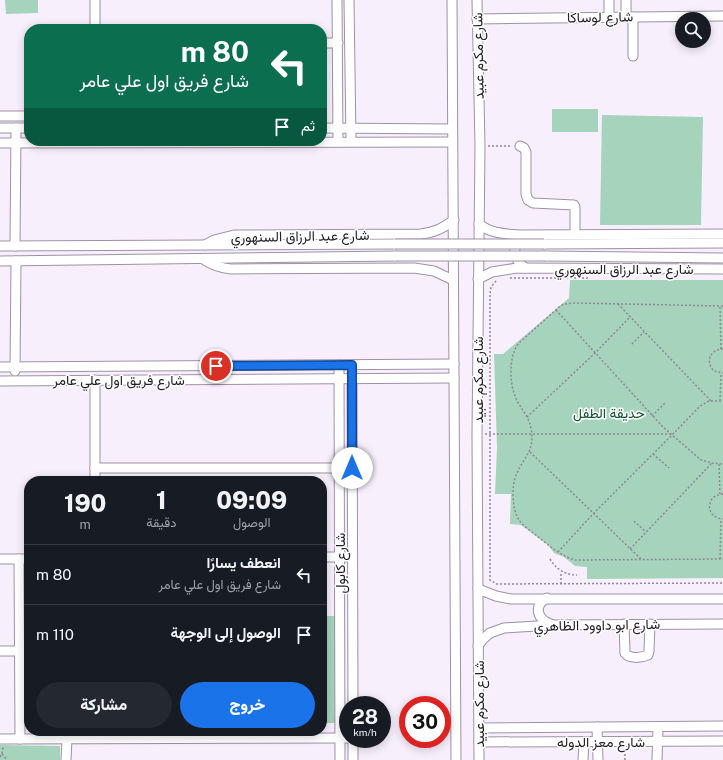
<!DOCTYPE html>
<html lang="ar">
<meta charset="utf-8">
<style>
body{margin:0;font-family:"Public Sans",Vazirmatn,sans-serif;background:#242831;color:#f1f3f6;direction:rtl;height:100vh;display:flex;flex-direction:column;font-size:15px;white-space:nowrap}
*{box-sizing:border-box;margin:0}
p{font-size:13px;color:#9ea1a6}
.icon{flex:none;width:22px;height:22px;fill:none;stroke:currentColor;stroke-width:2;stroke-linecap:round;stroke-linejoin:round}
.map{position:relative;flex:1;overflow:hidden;direction:ltr}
.drawer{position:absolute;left:24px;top:476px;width:303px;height:260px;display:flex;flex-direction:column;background:#171b24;border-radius:16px;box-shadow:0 2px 10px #0003;direction:rtl}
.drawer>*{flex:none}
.top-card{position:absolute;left:24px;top:24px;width:303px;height:122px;border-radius:16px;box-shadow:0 2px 10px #0003;direction:rtl;background:#0b6e4f;color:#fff;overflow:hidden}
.fabs{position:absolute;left:675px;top:12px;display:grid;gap:8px}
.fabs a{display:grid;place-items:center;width:36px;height:36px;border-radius:50%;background:#171b24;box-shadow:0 2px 10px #0003;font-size:20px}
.speed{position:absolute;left:339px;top:696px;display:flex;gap:8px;font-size:20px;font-weight:700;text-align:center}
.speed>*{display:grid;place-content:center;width:52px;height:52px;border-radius:50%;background:#171b24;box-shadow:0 2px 10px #0003;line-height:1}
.speed small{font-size:10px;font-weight:400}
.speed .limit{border:6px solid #d22;background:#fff;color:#111}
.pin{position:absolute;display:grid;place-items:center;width:34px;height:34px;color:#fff;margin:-17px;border:2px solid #fff;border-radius:50%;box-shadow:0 1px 4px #0007}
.me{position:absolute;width:44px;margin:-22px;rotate:0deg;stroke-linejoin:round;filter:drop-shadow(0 0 3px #0008)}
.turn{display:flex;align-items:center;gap:14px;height:84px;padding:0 12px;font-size:18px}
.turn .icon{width:52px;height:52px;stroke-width:2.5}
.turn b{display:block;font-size:28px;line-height:34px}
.then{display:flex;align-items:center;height:38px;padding:0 12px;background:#0003;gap:8px;font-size:15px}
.eta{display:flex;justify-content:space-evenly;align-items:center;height:68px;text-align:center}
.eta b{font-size:24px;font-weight:800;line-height:28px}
.cta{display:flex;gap:8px;margin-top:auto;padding:8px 12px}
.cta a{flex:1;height:46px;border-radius:24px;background:#1a73e8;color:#fff;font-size:16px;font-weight:800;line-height:46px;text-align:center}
.cta a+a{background:#242831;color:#f1f3f6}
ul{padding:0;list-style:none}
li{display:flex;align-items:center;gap:12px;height:60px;padding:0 12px;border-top:1px solid #363941}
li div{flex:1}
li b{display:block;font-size:15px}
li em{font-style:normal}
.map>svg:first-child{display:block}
.green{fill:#a5d3bb}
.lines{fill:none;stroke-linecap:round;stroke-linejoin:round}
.minor-casing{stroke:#9e91a7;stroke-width:11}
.path{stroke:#8f8893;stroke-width:1.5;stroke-dasharray:2 2;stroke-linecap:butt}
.minor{stroke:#fff;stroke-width:9}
.minor-bridge-casing{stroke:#9e91a7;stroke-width:11;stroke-linecap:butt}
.minor-bridge{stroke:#fff;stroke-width:9}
.route-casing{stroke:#114b97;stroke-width:10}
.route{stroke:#1a73e8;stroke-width:7}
.labels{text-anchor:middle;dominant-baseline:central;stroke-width:3;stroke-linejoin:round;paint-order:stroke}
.street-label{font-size:14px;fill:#252028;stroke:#fff}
.park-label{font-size:14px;fill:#114d36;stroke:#fff}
</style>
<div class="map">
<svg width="723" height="760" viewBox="0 0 723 760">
<rect width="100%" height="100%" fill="#f8effd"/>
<g class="green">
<path d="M5 0H38V13L6 14Z"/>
<rect x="552" y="109" width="46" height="23"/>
<path d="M602 115 703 117 701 225H600Z"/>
<path d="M570 280H723V578L587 579V567L575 566 564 557 554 553 548 545 521 525 510 524 511 494H495L497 447 494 354H503L569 298Z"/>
<rect x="322" y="616" width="19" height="107"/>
<path d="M0 745 60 746V760H0Z"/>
</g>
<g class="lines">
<g class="minor-casing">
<g id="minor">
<path d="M95 0V29"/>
<path d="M337 0 338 141"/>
<path d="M349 0 351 141"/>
<path d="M452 0 456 760"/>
<path d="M477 0 480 146 477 434 479 760"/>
<path d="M609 17V0"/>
<path d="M626 17V0"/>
<path d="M633 17V56"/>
<path d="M477 19 723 16"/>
<path d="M322 43H338"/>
<path d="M0 116H24"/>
<path d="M0 128H29"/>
<path d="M322 128 452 129"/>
<path d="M0 143 452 142"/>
<path d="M520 146 524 148 526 152V194L528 200 533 203 574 205 575 207V234"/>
<path d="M479 224C491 234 506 234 521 235L723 234"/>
<path d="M519 238C512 249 514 260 525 268"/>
<path d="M544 244 723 243"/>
<path d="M205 245 214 240 234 235 420 234C434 233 443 228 454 220"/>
<path d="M0 246 395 244"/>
<path d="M15 246 16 128"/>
<path d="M546 256 723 258"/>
<path d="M203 259C212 265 220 268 231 269L414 268 434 271 453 280"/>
<path d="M0 261 396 256"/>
<path d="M478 279 492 272 517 268 723 269"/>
<path d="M339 365 340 760"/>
<path d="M0 367 454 364"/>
<path d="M15 371 16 261"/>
<path d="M352 374 353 705"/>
<path d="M0 381 454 378"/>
<path d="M95 468H340"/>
<path d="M95 481V380"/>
<path d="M322 557H345"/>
<path d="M0 559H29"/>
<path d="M19 559 20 739"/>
<path d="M478 589 496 596 511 599H723"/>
<path d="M547 598C533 605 537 620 551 624"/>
<path d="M624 624 625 653C629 659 641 658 648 655L649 651 650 624"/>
<path d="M478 646 483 639 490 633 504 628 553 625 723 624"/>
<path d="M0 651H29"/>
<path d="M597 727 598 760"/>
<path d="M479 728 723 726"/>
<path d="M0 739 348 738"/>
<path d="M353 739V760"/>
<path d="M479 742 723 741"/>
<path d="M66 760 67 739"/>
<path d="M583 760 584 742"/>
<path d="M657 760 658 727"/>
</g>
</g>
<g class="path">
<path d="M488 146H512"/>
<path d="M510 278H590"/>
<path d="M496 281 491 287 490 294V580L497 584 723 583"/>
<path d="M618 304 711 401"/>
<path d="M723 306 575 303 564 304 559 307 519 343C509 355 509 381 515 396 519 407 529 416 531 428 535 451 525 455 517 473 511 484 512 510 519 520 523 526 531 531 537 536 549 545 560 556 575 560L723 559"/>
<path d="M720 307 721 349"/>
<path d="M556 310 663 427 701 460 712 463 723 464"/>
<path d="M632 344 644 332"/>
<path d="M723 349C710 349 705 362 714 371L723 373"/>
<path d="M720 401 721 373"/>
<path d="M652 416 665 403"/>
<path d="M527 417 595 353 630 317"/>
<path d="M485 434H673"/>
<path d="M530 452 642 560"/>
<path d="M653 454 669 468"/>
<path d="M719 464 720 494"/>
<path d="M723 494C705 495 705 518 723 519"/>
<path d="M634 521 646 532"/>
<path d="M630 549 712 463"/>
<path d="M558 552 593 514 673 434 700 406 709 401H723"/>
<path d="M550 559C556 569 565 575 577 575"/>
<path d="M720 559 721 519"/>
<path d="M561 584V572"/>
<path d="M625 750V760"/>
<path d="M2 754 7 760"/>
<path d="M0 757 2 754 3 747"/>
</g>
<use href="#minor" class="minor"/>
<g class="minor-bridge-casing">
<g id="minor-bridge">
<path d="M395 244H544"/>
<path d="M396 256H546"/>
</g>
</g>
<use href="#minor-bridge" class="minor-bridge"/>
</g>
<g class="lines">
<g class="route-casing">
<path id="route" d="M216 366 352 365V468"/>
</g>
<use href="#route" class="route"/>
</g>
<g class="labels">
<g class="street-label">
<text transform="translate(600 17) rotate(-1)">شارع لوساكا</text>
<text transform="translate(478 56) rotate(-91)">شارع مكرم عبيد</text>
<text transform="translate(300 236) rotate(-1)">شارع عبد الرزاق السنهوري</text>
<text x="624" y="269">شارع عبد الرزاق السنهوري</text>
<text x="119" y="380">شارع فريق اول علي عامر</text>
<text transform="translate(478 380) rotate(-90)">شارع مكرم عبيد</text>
<text transform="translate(340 563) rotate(-90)">شارع كابول</text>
<text transform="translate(597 625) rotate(-1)">شارع ابو داوود الظاهري</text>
<text transform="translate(479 704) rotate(-90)">شارع مكرم عبيد</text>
<text x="601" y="742">شارع معز الدوله</text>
</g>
<g class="park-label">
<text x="609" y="413">حديقة الطفل</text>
</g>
</g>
</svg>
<div class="fabs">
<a><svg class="icon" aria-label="search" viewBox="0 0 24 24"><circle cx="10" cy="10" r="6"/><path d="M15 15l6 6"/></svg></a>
</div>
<div class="speed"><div>28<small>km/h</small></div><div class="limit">30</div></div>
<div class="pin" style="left:216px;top:366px;background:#d93025"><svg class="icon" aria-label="arrive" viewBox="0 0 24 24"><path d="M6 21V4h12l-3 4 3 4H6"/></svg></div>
<svg class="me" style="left:352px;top:468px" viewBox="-20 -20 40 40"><circle r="19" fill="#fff"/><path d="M0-13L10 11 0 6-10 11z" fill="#1a73e8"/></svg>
<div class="top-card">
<div class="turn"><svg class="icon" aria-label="left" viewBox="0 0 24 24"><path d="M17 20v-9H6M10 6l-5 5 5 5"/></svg><div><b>80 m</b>شارع فريق اول علي عامر</div></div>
<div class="then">ثم<svg class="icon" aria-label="arrive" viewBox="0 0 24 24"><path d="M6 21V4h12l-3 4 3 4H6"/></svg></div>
</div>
<section class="drawer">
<div class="eta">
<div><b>09:09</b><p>الوصول</p></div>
<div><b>1</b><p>دقيقة</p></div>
<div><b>190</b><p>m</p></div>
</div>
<ul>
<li><svg class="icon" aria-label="left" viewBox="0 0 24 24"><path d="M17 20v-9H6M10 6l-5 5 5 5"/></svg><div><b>انعطف يسارًا</b><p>شارع فريق اول علي عامر</p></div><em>80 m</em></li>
<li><svg class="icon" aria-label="arrive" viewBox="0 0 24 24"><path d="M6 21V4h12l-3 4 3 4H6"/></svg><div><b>الوصول إلى الوجهة</b></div><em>110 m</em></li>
</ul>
<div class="cta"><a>خروج</a><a>مشاركة</a></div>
</section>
</div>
